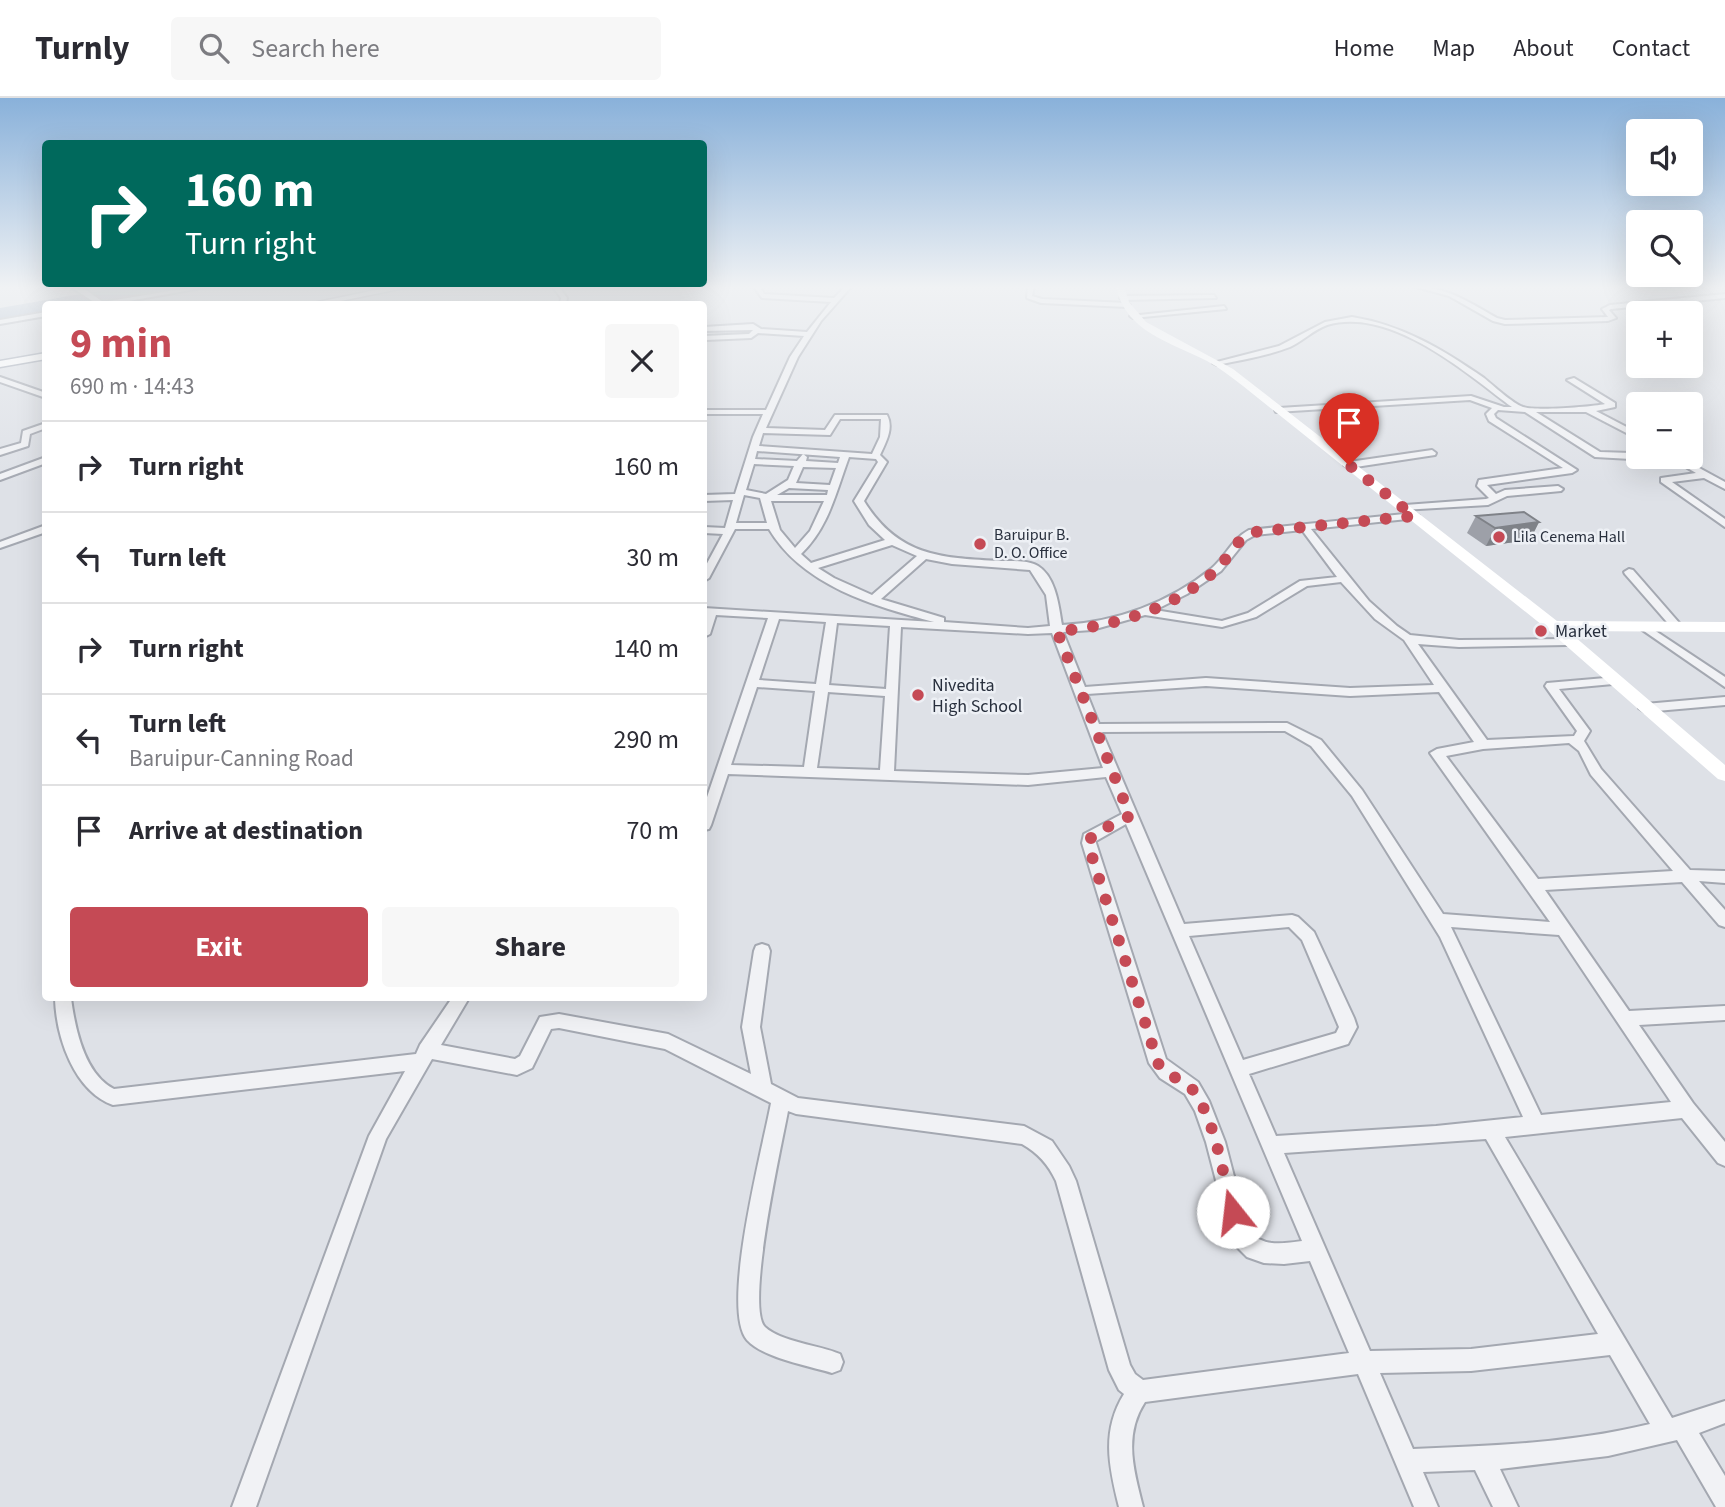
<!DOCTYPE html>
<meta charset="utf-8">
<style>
body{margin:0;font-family:"Source Sans 3",sans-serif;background:#f7f7f7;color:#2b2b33;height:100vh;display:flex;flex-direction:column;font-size:26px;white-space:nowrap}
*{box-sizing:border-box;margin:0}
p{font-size:23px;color:#7c7c81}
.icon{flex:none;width:38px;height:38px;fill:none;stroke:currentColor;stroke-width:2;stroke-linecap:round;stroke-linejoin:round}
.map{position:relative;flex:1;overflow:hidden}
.details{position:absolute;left:42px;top:203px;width:665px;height:700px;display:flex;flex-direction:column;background:#fff;border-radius:7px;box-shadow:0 7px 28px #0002}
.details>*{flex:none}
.hud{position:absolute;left:42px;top:42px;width:665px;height:147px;border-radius:7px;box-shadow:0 7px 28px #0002;background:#00695c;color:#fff;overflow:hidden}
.tools{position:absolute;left:1626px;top:21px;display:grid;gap:14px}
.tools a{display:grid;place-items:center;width:77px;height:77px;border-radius:7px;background:#fff;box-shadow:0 7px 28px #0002;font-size:35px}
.pin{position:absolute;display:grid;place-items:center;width:60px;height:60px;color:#fff;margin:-72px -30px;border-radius:50% 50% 50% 0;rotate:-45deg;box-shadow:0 0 7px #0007}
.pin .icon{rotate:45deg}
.me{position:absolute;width:77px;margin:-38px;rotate:344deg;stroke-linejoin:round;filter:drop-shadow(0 0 5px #0008)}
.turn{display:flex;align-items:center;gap:24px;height:147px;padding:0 28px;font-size:32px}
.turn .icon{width:91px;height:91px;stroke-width:2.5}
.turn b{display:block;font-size:49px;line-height:60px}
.round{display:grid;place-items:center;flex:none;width:74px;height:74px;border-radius:7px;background:#f7f7f7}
.headline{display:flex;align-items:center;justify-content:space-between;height:119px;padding:0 28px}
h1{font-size:42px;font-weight:700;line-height:52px;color:#c54a55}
.primary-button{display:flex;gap:14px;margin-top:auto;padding:14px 28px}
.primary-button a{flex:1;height:80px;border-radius:7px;background:#c54a55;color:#fff;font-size:28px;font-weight:700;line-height:80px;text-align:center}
.primary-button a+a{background:#f7f7f7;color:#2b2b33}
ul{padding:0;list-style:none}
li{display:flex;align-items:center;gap:21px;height:91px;padding:0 28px;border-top:2px solid #e1e1e2}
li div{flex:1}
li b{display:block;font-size:26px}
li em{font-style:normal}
header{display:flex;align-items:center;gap:42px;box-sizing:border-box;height:98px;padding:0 35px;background:#fff;border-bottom:2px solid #e1e1e2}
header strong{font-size:33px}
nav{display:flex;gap:38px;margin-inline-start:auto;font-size:24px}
.search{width:490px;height:63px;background:#f7f7f7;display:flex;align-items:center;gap:18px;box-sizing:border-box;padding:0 24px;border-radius:7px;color:#7c7c81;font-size:26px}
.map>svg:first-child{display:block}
.water{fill:#9badc5}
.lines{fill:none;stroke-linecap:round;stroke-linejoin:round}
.street-casing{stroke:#a4a8b1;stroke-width:4}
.primary-casing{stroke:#9ea5b2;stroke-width:3}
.street{fill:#f1f2f5;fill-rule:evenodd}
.secondary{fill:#fff;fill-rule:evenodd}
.primary{fill:#fff;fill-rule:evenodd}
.wall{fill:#9da0a8}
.shaded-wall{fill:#7f8288}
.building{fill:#b6bac3;stroke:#7f8288;stroke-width:2}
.route{stroke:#c54a55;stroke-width:12;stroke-dasharray:0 21.6}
.poi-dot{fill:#c54a55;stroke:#edf0f5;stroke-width:2.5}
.labels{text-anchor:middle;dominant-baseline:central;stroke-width:5;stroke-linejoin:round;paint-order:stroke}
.far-poi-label{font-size:16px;fill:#282f3d;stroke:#edf0f5;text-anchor:start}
.poi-label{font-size:18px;fill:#282f3d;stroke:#edf0f5;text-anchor:start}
</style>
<header>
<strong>Turnly</strong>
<div class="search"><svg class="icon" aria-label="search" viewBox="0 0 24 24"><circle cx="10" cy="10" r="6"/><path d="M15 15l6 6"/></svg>Search here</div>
<nav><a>Home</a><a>Map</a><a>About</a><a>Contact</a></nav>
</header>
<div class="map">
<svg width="1725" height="1409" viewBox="0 0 1725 1409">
<rect width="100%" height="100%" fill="#dee1e7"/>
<path class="water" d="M121 189H185L79 206H46L45 213 0 222V210Z"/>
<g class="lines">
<g class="street-casing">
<g id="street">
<path d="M71 189 86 192 103 204 194 189H207L112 206H97Z"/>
<path d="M553 189H559L567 200 566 206H560L561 200Z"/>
<path d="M754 189H760L764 196 834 200 845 189H851L821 223 798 259 766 330 825 332 835 317H887C894 330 886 344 880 357L887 364 864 403C898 458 940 460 1000 463 1012 463 1028 462 1038 468 1056 479 1059 509 1062 527 1116 524 1169 505 1212 470 1226 458 1232 441 1249 432L1414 415 1419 418 1417 420 1311 431 1369 503 1397 528 1410 537 1459 542 1567 541 1573 544 1567 547 1459 549 1418 546 1487 642 1574 638 1577 633 1545 588 1547 585 1617 579 1619 582 1613 586 1559 591 1590 633 1584 643 1601 671 1690 772 1725 773V785L1699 783 1725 812V829L1719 827 1682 784 1545 792 1629 913 1725 908V922L1639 927 1693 1005 1725 1044V1068L1718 1065 1682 1020 1505 1039 1672 1320 1725 1303V1325L1699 1335 1725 1378V1409H1716L1677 1342 1608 1358 1500 1371 1518 1409H1493L1475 1372 1423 1374 1438 1409H1414L1358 1276 1145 1304C1123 1338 1134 1373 1143 1409H1119C1109 1369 1101 1333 1124 1296L1119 1292 1109 1272 1056 1083C1048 1066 1038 1055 1022 1046L796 1016 788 1013C782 1046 745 1209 765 1229 781 1244 819 1247 840 1256L843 1264 840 1272 832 1275C809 1268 763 1260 747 1242 720 1210 763 1049 771 1005L665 951 559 930 551 931 532 970 517 977 432 961 386 1041 256 1409H232L369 1038 405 973 113 1007C74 993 56 939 55 900H71C75 930 84 976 114 991L416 956 420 947 452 900H469L441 947 515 961 520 958 540 919 559 916 668 936 751 976 742 929 754 853 756 848 762 846 768 848 770 853 760 929 771 986 798 1000 1024 1028 1052 1043 1069 1068 1076 1083 1130 1267 1135 1276 1143 1282 1349 1255 1310 1163 1284 1166 1264 1165 1247 1159 1232 1144 1206 1044 1195 1013 1185 996 1160 980 1149 965 1082 745 1084 736 1122 716 1106 679 1028 687 728 676 711 727 709 731 704 732V708L768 520 716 517 710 536 704 539 705 516H704V510L934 524C874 508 803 488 769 431H735L709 480 704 483V471L723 436 704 435V429L725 430 733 402 704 403V397L735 396 753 339 763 316H704V312H766L790 259 804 238 758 235 751 240 706 242 704 238 749 236 753 232 704 233V229L753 226 761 231 807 234 831 204 762 200ZM840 321H881L880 339 872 356 759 348 763 335 830 337ZM757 353 840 359 838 365 806 363 807 359 803 356 797 363 755 361ZM849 359 876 361 878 364 854 403 869 427 885 442 811 465 801 456C829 429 836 394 849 359ZM754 366 794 368 788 382 766 396 746 392ZM803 369 836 370 830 387 796 385ZM789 390 828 392 827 397H777ZM744 397 760 400 767 425H736ZM771 403H824L810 433 795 450 780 432ZM1302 432 1337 479 1300 483 1248 515 1222 523 1155 512 1187 496 1221 473 1246 442 1255 437ZM892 447 917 458 872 497 834 480 818 470ZM926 461 952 466 1030 472 1046 497 1050 528 1028 530 944 524V520L881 501ZM1341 484 1375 521 1404 542 1434 587 1350 590 1206 580 1085 589 1063 534 1092 532 1145 517 1222 529 1256 519 1307 488ZM779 521 826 524 816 586 759 582ZM837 525 890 528 886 591 829 587ZM901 529 1028 536 1052 535 1103 670 1028 677 894 673ZM1206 588 1350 598 1439 594 1474 644 1437 651 1430 655 1550 824 1443 816 1362 692 1321 642 1287 625 1099 626 1087 596ZM757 589 815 593 804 669 731 667ZM828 594 885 598 880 672 817 670ZM1285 633 1311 648 1352 698 1440 839 1523 1019 1436 1028 1276 1038 1249 976 1348 946 1357 929 1354 920 1314 834 1298 819 1292 817 1184 826 1102 634ZM1569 645 1579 653 1591 677 1673 773 1538 781 1446 658 1483 651ZM1126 726 1302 1143C1281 1146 1262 1149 1248 1132L1225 1044 1209 1003 1198 984 1166 961 1096 745V743ZM1289 829 1302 842 1339 929 1336 935 1243 962 1189 838ZM1451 829 1559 837 1671 1004 1541 1017ZM1486 1041 1598 1236 1471 1251 1370 1253 1284 1055ZM1610 1257 1650 1326C1572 1345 1493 1348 1413 1351L1380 1275 1471 1273Z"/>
<path d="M1028 189H1034L1032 198 1042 201 1127 205 1130 207 1127 209 1041 205 1027 200Z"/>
<path d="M1416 189C1446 188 1472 206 1497 220L1505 222 1608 219 1602 211 1610 207 1725 196V200L1611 211 1609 212 1616 220 1608 223 1505 226 1493 223 1449 198Z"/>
<path d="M1214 197 1216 200 1123 202 1120 200 1123 198Z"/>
<path d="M1224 208 1226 211 1133 220 1130 218Z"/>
<path d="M46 214V218L0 226V222Z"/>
<path d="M1352 219C1402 227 1442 251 1484 280 1494 288 1512 305 1523 309 1536 313 1591 309 1605 306L1567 282 1574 280 1615 305V309L1596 313 1638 335V341L1586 314H1536L1600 354 1631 355 1635 358 1631 361 1595 359 1525 314 1498 312 1494 316 1496 320 1577 372 1572 375 1487 387 1496 396 1505 392 1558 388 1563 391 1561 393 1507 398 1488 407 1402 412 1400 410 1405 407 1486 401 1489 400 1477 388 1479 382 1563 370 1489 323 1486 316 1492 310 1470 302 1276 314 1275 312 1279 310 1471 298 1504 309H1512C1465 274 1390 208 1327 227 1313 232 1303 243 1290 249 1267 258 1241 262 1217 267L1213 265 1279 248 1325 224Z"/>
<path d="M0 279 46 295V300L0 284Z"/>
<path d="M46 325V330L30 336 28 348 0 357V351L21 345 23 333Z"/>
<path d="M1432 352 1436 355 1435 357 1349 370 1344 367 1349 364Z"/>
<path d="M46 359V365L0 382V376Z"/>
<path d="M1669 359H1679L1725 384V391L1704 380 1672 384 1725 421V429L1661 384V380L1696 375Z"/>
<path d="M46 427V434L0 450V444Z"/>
<path d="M1629 471 1633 472 1681 527V531H1673L1625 476 1624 474Z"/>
<path d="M1645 526 1725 579V589L1641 531V527Z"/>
<path d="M1725 599V607L1645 614 1639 610 1645 606Z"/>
</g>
</g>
<g class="primary-casing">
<g id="primary">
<path d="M390 189H409L326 206H308Z"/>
<path d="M46 255V261L0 269V263Z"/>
</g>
</g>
<use href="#street" class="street"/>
<path class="secondary" d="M1116 189H1124L1129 204 1146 224 1233 271 1557 523 1725 524V534L1568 533 1725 667V683L1718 681 1547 531 1243 288C1231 279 1220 270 1207 263 1170 244 1126 234 1116 189Z"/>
<use href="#primary" class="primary"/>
</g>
<path class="wall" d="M1476 418 1539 424 1530 442 1486 448 1467 435Z"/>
<path class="shaded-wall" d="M1539 424 1530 442 1486 448 1495 430Z"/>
<path class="building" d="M1524 414 1539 424 1495 430 1476 418Z"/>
<linearGradient id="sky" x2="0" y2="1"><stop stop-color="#89b1da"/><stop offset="0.49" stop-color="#f0f2f4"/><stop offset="1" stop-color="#f0f2f4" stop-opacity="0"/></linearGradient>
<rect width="1725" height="386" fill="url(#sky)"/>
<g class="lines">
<path class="route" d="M1233 1114C1222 1076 1217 1028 1195 995 1186 980 1166 980 1158 965L1088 746 1093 736 1130 718 1057 533C1113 529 1174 511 1216 472 1229 460 1236 440 1254 434L1414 418 1349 367"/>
</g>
<g class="poi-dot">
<circle cx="1499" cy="439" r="7"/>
<circle cx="980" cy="446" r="7"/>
<circle cx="1541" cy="533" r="7"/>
<circle cx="918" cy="597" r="7"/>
</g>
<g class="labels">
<g class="far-poi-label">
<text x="994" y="437">Baruipur B.<tspan x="994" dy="18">D. O. Office</tspan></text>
<text x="1513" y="439">Lila Cenema Hall</text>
</g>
<g class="poi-label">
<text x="1555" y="533">Market</text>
<text x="932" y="587">Nivedita<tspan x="932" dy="21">High School</tspan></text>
</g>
</g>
</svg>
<div class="tools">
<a><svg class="icon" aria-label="sound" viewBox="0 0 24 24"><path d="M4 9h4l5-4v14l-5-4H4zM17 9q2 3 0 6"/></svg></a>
<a><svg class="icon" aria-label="search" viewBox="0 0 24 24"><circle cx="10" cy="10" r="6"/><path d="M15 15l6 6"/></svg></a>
<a>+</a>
<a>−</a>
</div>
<div class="pin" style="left:1349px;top:367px;background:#d93025"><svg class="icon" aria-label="arrive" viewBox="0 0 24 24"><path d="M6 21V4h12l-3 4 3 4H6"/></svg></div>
<svg class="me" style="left:1233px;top:1114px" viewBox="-20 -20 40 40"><circle r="19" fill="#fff"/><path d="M0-13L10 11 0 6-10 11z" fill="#c54a55"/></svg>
<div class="hud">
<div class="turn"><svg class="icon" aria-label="right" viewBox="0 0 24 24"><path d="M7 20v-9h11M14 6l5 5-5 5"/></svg><div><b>160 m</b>Turn right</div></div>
</div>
<section class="details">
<div class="headline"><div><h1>9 min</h1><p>690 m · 14:43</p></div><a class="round"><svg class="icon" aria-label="close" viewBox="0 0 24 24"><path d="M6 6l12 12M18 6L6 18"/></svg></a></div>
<ul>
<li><svg class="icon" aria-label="right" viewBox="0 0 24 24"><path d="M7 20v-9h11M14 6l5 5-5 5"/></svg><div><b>Turn right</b></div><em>160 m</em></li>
<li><svg class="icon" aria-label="left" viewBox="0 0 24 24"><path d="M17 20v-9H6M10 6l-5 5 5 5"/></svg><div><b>Turn left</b></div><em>30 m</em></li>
<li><svg class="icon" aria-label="right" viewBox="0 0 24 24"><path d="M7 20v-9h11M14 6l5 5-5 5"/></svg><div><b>Turn right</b></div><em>140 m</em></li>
<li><svg class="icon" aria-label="left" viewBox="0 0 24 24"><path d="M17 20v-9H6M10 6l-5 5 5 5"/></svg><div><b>Turn left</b><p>Baruipur-Canning Road</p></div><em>290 m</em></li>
<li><svg class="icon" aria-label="arrive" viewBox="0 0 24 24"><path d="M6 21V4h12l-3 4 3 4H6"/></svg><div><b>Arrive at destination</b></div><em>70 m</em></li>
</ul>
<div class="primary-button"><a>Exit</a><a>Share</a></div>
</section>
</div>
